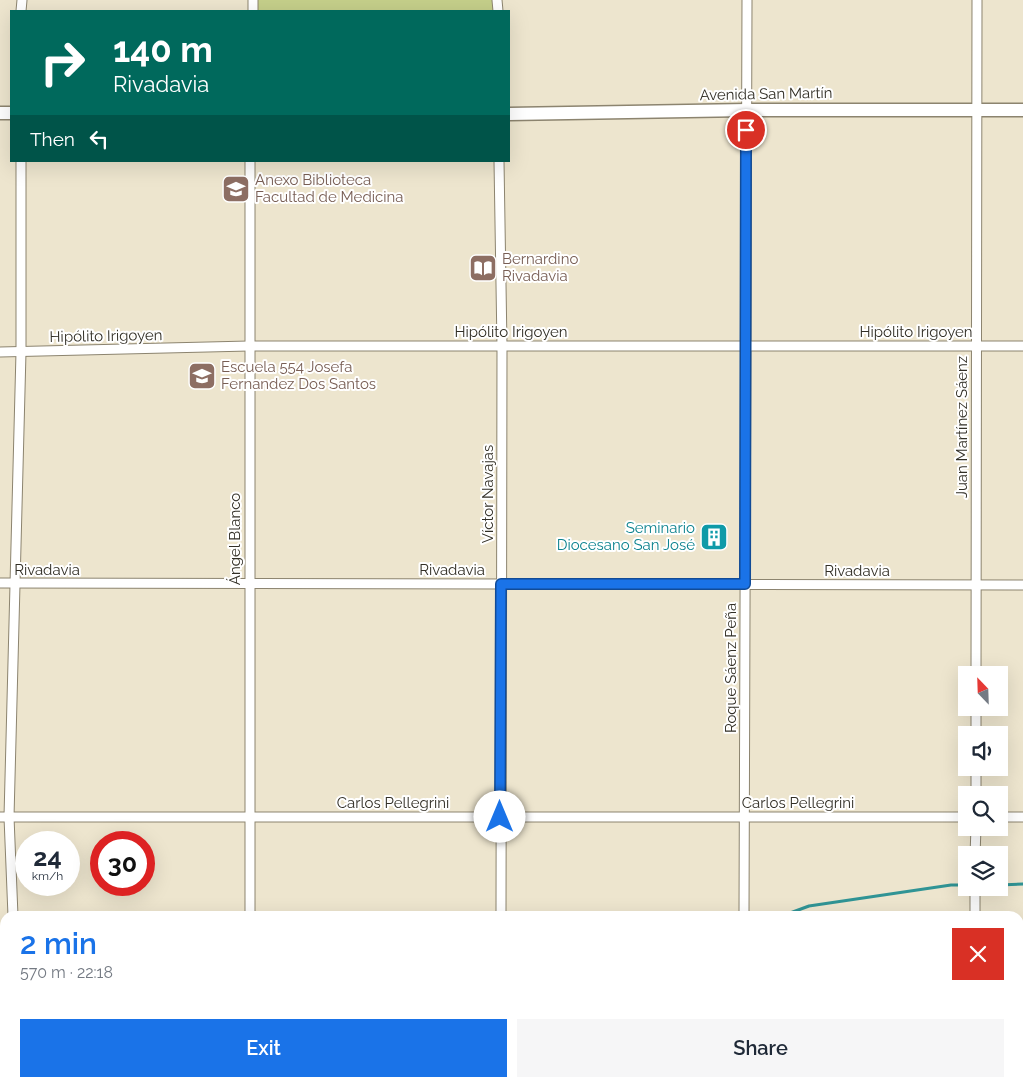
<!DOCTYPE html>
<meta charset="utf-8">
<style>
body{margin:0;font-family:Raleway,sans-serif;background:#f6f6f7;color:#1f2937;height:100vh;display:flex;flex-direction:column;font-size:19px;white-space:nowrap}
*{box-sizing:border-box;margin:0}
p{font-size:16px;color:#747a83}
.icon{flex:none;width:28px;height:28px;fill:none;stroke:currentColor;stroke-width:2;stroke-linecap:round;stroke-linejoin:round}
.map{position:relative;flex:1;overflow:hidden}
.details{position:absolute;left:0px;top:911px;width:1024px;height:176px;display:flex;flex-direction:column;background:#fff;border-radius:15px 15px 0 0;box-shadow:0 5px 20px #0002}
.details>*{flex:none}
.banner{position:absolute;left:10px;top:10px;width:500px;height:152px;border-radius:0px;box-shadow:0 5px 20px #0002;background:#00695c;color:#fff;overflow:hidden}
.needle{width:32px;rotate:337deg}
.fabs{position:absolute;left:958px;top:666px;display:grid;gap:10px}
.fabs a{display:grid;place-items:center;width:50px;height:50px;border-radius:0px;background:#fff;box-shadow:0 5px 20px #0002;font-size:25px}
.speed{position:absolute;left:15px;top:831px;display:flex;gap:10px;font-size:25px;font-weight:700;text-align:center}
.speed>*{display:grid;place-content:center;width:65px;height:65px;border-radius:50%;background:#fff;box-shadow:0 5px 20px #0002;line-height:1}
.speed small{font-size:12px;font-weight:400}
.speed .limit{border:8px solid #d22;background:#fff;color:#111}
.pin{position:absolute;display:grid;place-items:center;width:42px;height:42px;color:#fff;margin:-21px;border:2px solid #fff;border-radius:50%;box-shadow:0 1px 5px #0007}
.me{position:absolute;width:55px;margin:-28px;rotate:0deg;stroke-linejoin:round;filter:drop-shadow(0 0 4px #0008)}
.turn{display:flex;align-items:center;gap:18px;height:105px;padding:0 20px;font-size:22px}
.turn .icon{width:65px;height:65px;stroke-width:2.5}
.turn b{display:block;font-size:35px;line-height:42px}
.then{display:flex;align-items:center;height:48px;padding:0 20px;background:#0003;gap:10px;font-size:19px}
.round{display:grid;place-items:center;flex:none;width:52px;height:52px;border-radius:0px;background:#f6f6f7}
.summary{display:flex;align-items:center;justify-content:space-between;height:85px;padding:0 20px}
h1{font-size:30px;font-weight:600;line-height:38px;color:#1a73e8}
.cta{display:flex;gap:10px;margin-top:auto;padding:10px 20px}
.cta a{flex:1;height:58px;border-radius:0px;background:#1a73e8;color:#fff;font-size:20px;font-weight:600;line-height:58px;text-align:center}
.cta a+a{background:#f6f6f7;color:#1f2937}
.map>svg:first-child{display:block}
.green{fill:#c5cf8a}
.lines{fill:none;stroke-linecap:round;stroke-linejoin:round}
.stream{stroke:#309495;stroke-width:3}
.service-casing{stroke:#8c846f;stroke-width:7}
.minor-casing{stroke:#8c846f;stroke-width:11}
.secondary-casing{stroke:#8c846f;stroke-width:15}
.service{stroke:#fff;stroke-width:4.5}
.minor{stroke:#fff;stroke-width:9}
.secondary{stroke:#fff;stroke-width:12}
.route-casing{stroke:#114b97;stroke-width:12}
.route{stroke:#1a73e8;stroke-width:9}
.labels{text-anchor:middle;dominant-baseline:central;stroke-width:4;stroke-linejoin:round;paint-order:stroke}
.street-label{font-size:15px;fill:#322f26;stroke:#fff}
.education-label{font-size:15px;fill:#785e54;stroke:#fff;text-anchor:start}
.culture-label{font-size:15px;fill:#0d838f;stroke:#fff;text-anchor:end}
</style>
<div class="map">
<svg width="1023" height="1087" viewBox="0 0 1023 1087">
<rect width="100%" height="100%" fill="#ede5ce"/>
<path class="green" d="M253 0H497L498 11H253Z"/>
<g class="lines">
<g class="stream">
<path d="M999 885 1023 884"/>
<path d="M782 916 809 906 951 885H966"/>
</g>
<g class="service-casing">
<path id="service" d="M98 1082 104 1087"/>
</g>
<g class="minor-casing">
<g id="minor">
<path d="M497 0 498 11"/>
<path d="M21 11 22 0"/>
<path d="M253 11V0"/>
<path d="M499 161 502 346 501 916"/>
<path d="M0 352 249 346H1023"/>
<path d="M0 583 1023 585"/>
<path d="M976 675 977 0"/>
<path d="M976 735V708"/>
<path d="M976 795V768"/>
<path d="M0 817H966"/>
<path d="M999 817H1023"/>
<path d="M975 855 976 828"/>
<path d="M13 916 9 817 21 352V161"/>
<path d="M250 916V161"/>
<path d="M744 916 747 0"/>
<path d="M975 916V888"/>
<path d="M252 1082V1087"/>
<path d="M745 1082V1087"/>
<path d="M974 1082V1087"/>
<path d="M19 1087V1082"/>
<path d="M503 1087V1082"/>
</g>
</g>
<g class="secondary-casing">
<g id="secondary">
<path d="M0 113H11"/>
<path d="M509 114 747 110H1023"/>
<path d="M0 1066H5"/>
<path d="M1019 1067H1023"/>
</g>
</g>
<use href="#service" class="service"/>
<use href="#minor" class="minor"/>
<use href="#secondary" class="secondary"/>
</g>
<g class="lines">
<g class="route-casing">
<path id="route" d="M500 817 501 584H745L746 130"/>
</g>
<use href="#route" class="route"/>
</g>
<defs>
<g id="university-square" transform="scale(1.4375)"><rect x="-9" y="-9" width="18" height="18" rx="4" fill="#8d6e63" stroke="#fff"/><path d="M0-5L7-2L0 1L-7-2ZM-4 1L0 2.5L4 1V4Q0 6-4 4Z" fill="#fff"/></g>
<g id="library-square" transform="scale(1.4375)"><rect x="-9" y="-9" width="18" height="18" rx="4" fill="#8d6e63" stroke="#fff"/><path d="M-6-4Q-3-5.5-.7-3.5V5Q-3 3-6 4ZM6-4Q3-5.5 .7-3.5V5Q3 3 6 4Z" fill="#fff"/></g>
<g id="school-square" transform="scale(1.4375)"><rect x="-9" y="-9" width="18" height="18" rx="4" fill="#8d6e63" stroke="#fff"/><path d="M0-5L7-2L0 1L-7-2ZM-4 1L0 2.5L4 1V4Q0 6-4 4Z" fill="#fff"/></g>
<g id="building-square" transform="scale(1.4375)"><rect x="-9" y="-9" width="18" height="18" rx="4" fill="#0f9aa8" stroke="#fff"/><path d="M-4-6H4V6H1V3H-1V6H-4ZM-2.5-4.3h1.7v1.8h-1.7ZM.8-4.3h1.7v1.8H.8ZM-2.5-1h1.7V.8h-1.7ZM.8-1h1.7V.8H.8Z" fill="#fff"/></g>
</defs>
<g fill-rule="evenodd">
<use href="#university-square" x="236" y="189"/>
<use href="#library-square" x="483" y="268"/>
<use href="#school-square" x="202" y="376"/>
<use href="#building-square" x="714" y="537"/>
</g>
<g class="labels">
<g class="street-label">
<text transform="translate(766 94) rotate(-1)">Avenida San Martín</text>
<text x="511" y="332">Hipólito Irigoyen</text>
<text x="916" y="332">Hipólito Irigoyen</text>
<text transform="translate(106 336) rotate(-1)">Hipólito Irigoyen</text>
<text transform="translate(962 427) rotate(-90)">Juan Martínez Sáenz</text>
<text transform="translate(488 494) rotate(-90)">Víctor Navajas</text>
<text transform="translate(235 539) rotate(-90)">Ángel Blanco</text>
<text x="47" y="570">Rivadavia</text>
<text x="452" y="570">Rivadavia</text>
<text x="857" y="571">Rivadavia</text>
<text transform="translate(731 668) rotate(-90)">Roque Sáenz Peña</text>
<text x="393" y="803">Carlos Pellegrini</text>
<text x="798" y="803">Carlos Pellegrini</text>
</g>
<g class="education-label">
<text x="255" y="180">Anexo Biblioteca<tspan x="255" dy="17">Facultad de Medicina</tspan></text>
<text x="502" y="259">Bernardino<tspan x="502" dy="17">Rivadavia</tspan></text>
<text x="221" y="367">Escuela 554 Josefa<tspan x="221" dy="17">Fernandez Dos Santos</tspan></text>
</g>
<g class="culture-label">
<text x="695" y="528">Seminario<tspan x="695" dy="17">Diocesano San José</tspan></text>
</g>
</g>
</svg>
<div class="fabs">
<a><svg class="needle" viewBox="-14 -14 28 28"><path d="M0-13l5 13h-10z" fill="#e53935"/><path d="M0 13l5-13h-10z" fill="#747a83"/></svg></a>
<a><svg class="icon" aria-label="sound" viewBox="0 0 24 24"><path d="M4 9h4l5-4v14l-5-4H4zM17 9q2 3 0 6"/></svg></a>
<a><svg class="icon" aria-label="search" viewBox="0 0 24 24"><circle cx="10" cy="10" r="6"/><path d="M15 15l6 6"/></svg></a>
<a><svg class="icon" aria-label="layers" viewBox="0 0 24 24"><path d="M12 4l9 5-9 5-9-5zM3 14l9 5 9-5"/></svg></a>
</div>
<div class="speed"><div>24<small>km/h</small></div><div class="limit">30</div></div>
<div class="pin" style="left:746px;top:130px;background:#d93025"><svg class="icon" aria-label="arrive" viewBox="0 0 24 24"><path d="M6 21V4h12l-3 4 3 4H6"/></svg></div>
<svg class="me" style="left:500px;top:817px" viewBox="-20 -20 40 40"><circle r="19" fill="#fff"/><path d="M0-13L10 11 0 6-10 11z" fill="#1a73e8"/></svg>
<div class="banner">
<div class="turn"><svg class="icon" aria-label="right" viewBox="0 0 24 24"><path d="M7 20v-9h11M14 6l5 5-5 5"/></svg><div><b>140 m</b>Rivadavia</div></div>
<div class="then">Then<svg class="icon" aria-label="left" viewBox="0 0 24 24"><path d="M17 20v-9H6M10 6l-5 5 5 5"/></svg></div>
</div>
<section class="details">
<div class="summary"><div><h1>2 min</h1><p>570 m · 22:18</p></div><a class="round" style="background:#d93025;color:#fff"><svg class="icon" aria-label="close" viewBox="0 0 24 24"><path d="M6 6l12 12M18 6L6 18"/></svg></a></div>
<div class="cta"><a>Exit</a><a>Share</a></div>
</section>
</div>
